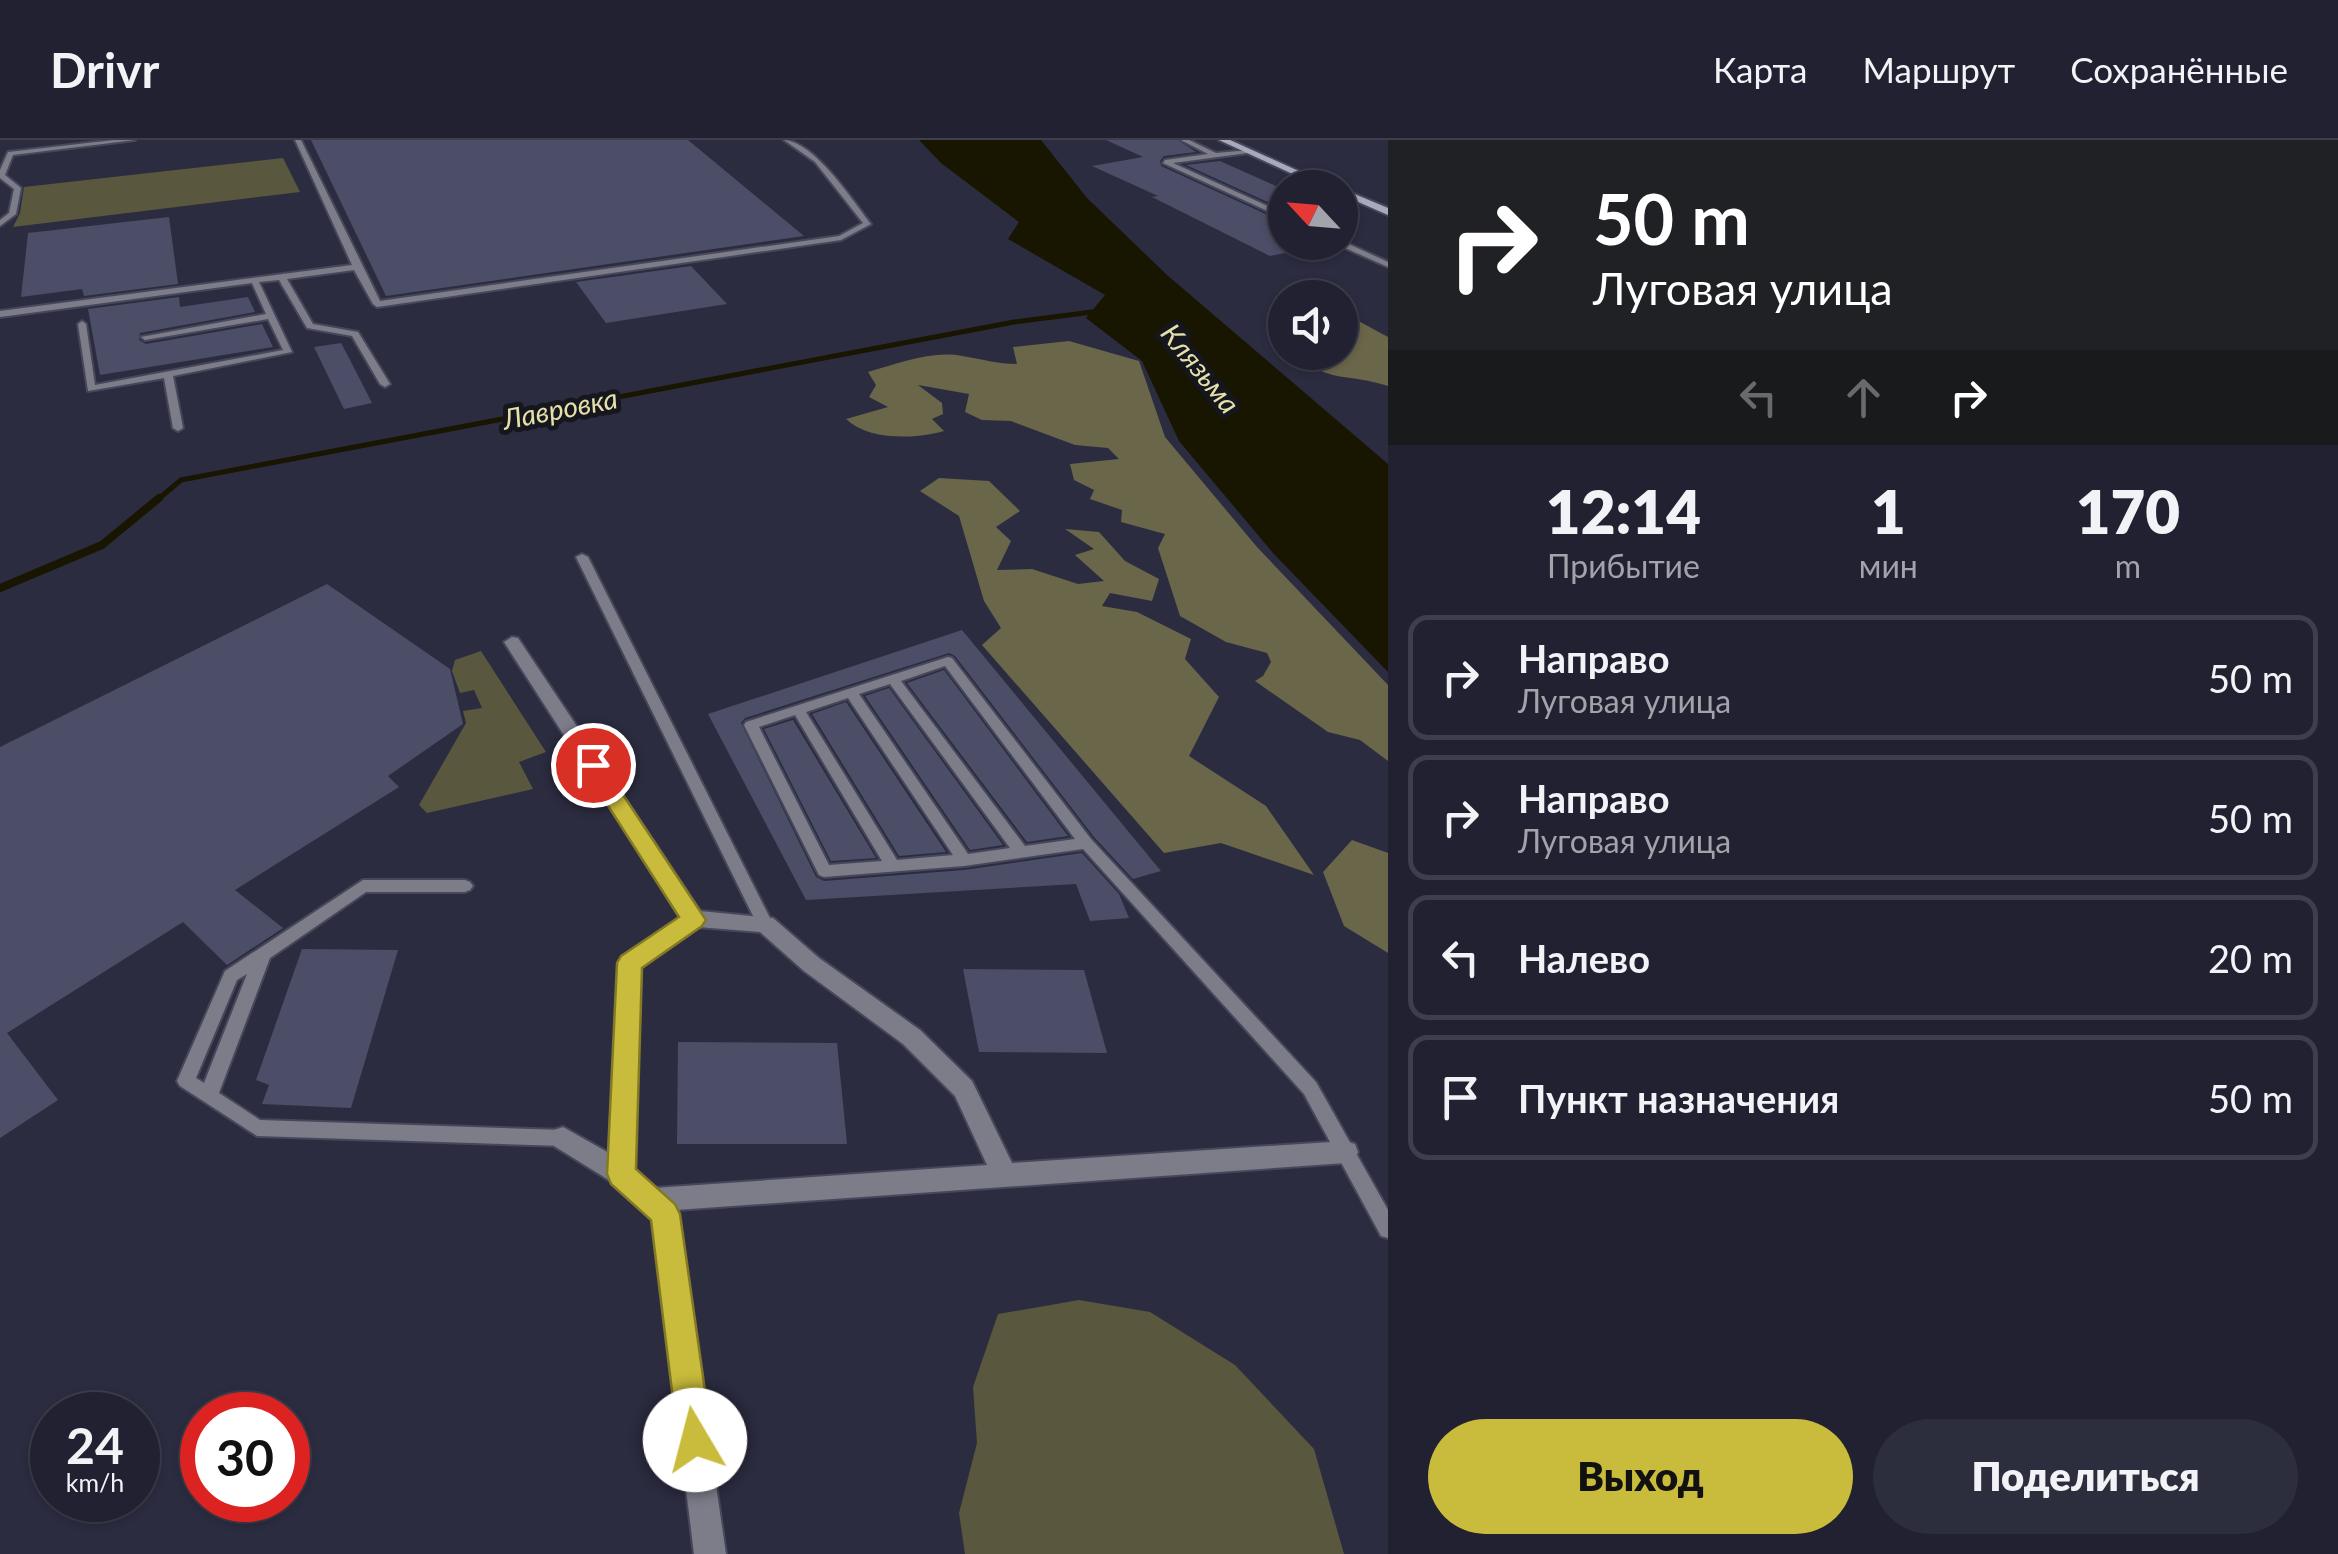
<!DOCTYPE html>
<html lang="ru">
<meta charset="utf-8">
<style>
body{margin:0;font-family:Lato,sans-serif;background:#2d2e3d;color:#f1f3f6;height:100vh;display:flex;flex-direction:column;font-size:38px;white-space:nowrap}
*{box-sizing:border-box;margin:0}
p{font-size:32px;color:#a2a3ab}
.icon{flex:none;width:55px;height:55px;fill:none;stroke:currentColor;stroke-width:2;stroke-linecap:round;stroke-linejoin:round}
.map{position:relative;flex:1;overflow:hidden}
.sheet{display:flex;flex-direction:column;background:#212131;width:950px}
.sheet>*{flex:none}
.guide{background:#202124;color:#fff;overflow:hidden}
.needle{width:65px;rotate:296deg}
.fabs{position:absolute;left:1268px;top:30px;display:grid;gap:20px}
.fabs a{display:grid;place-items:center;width:90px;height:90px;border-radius:50%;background:#212131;box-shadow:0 2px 8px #0004,0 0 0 2px #3e3e4d;font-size:50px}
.speed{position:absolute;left:30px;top:1252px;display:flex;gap:20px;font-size:50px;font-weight:700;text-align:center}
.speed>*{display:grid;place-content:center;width:130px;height:130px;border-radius:50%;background:#212131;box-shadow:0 2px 8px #0004,0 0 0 2px #3e3e4d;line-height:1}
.speed small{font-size:25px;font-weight:400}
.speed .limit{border:15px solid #d22;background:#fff;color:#111}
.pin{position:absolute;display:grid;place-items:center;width:85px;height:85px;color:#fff;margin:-42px;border:5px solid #fff;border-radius:50%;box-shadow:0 2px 10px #0007}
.me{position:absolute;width:110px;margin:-55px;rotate:352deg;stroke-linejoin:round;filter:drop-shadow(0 0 8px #0008)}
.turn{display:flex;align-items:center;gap:35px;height:210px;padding:0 40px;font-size:45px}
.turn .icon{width:130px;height:130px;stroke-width:2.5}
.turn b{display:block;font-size:70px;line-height:85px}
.lanes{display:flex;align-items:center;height:95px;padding:0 40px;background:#0003;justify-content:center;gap:50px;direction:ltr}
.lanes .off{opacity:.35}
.eta{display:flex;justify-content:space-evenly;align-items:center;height:170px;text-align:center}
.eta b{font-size:60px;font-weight:800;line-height:70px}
.button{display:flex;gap:20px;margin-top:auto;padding:20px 40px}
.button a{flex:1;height:115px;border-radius:60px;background:#c9bb3b;color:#111;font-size:40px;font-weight:800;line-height:115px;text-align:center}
.button a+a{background:#2d2e3d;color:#f1f3f6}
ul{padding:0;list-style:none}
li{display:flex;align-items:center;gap:30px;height:125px;margin:0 20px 15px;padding:0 20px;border:5px solid #3e3e4d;border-radius:20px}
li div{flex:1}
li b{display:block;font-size:38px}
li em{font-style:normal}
header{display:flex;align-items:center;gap:60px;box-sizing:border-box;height:140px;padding:0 50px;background:#212131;border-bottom:2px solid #3e3e4d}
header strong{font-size:48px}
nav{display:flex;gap:55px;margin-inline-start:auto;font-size:35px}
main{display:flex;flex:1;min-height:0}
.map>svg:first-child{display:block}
.green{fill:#59573d}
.forest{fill:#69664a}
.water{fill:#181500}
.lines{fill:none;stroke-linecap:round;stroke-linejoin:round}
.stream-far1{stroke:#181500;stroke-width:5}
.stream{stroke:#181500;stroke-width:8}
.building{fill:#4c4d67}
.service-casing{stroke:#47475b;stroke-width:4}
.minor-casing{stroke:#47475b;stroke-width:4}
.secondary-casing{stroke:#47475b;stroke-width:4}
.service{fill:#7c7d89;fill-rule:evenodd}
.minor{fill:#7c7d89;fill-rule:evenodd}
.secondary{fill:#a8a9bd;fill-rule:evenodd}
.route{fill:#c9bb3b;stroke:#837a26;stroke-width:2.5}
.labels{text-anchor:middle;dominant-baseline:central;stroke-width:10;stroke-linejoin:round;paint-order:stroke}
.far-water-label{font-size:28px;font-style:italic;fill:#e6e1a9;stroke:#16161f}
</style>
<header>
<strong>Drivr</strong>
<nav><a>Карта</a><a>Маршрут</a><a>Сохранённые</a></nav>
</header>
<main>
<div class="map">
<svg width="1388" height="1414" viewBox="0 0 1388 1414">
<rect width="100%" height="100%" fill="#2c2c41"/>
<g class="green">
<path d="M283 18 300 52 13 87 20 73 24 47Z"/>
<path d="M481 511 546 612 519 622 533 649 427 673 419 665 466 583 463 571 482 568 474 550 460 553 452 531 455 520Z"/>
<path d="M1079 1160 1150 1172 1235 1225 1314 1309 1344 1414H965L959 1373 977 1303 973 1247 998 1174Z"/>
</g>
<g class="forest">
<path d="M1340 171 1388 197V246C1345 232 1332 245 1293 213L1340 212Z"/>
<path d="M1069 201 1139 221 1165 297 1257 407 1388 545V621L1360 600 1328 592 1255 541 1263 536 1271 522 1267 513 1226 502 1180 476 1158 408 1165 394 1121 382 1122 370 1090 359 1094 350 1074 340 1070 324 1119 319 1108 308 1075 305 1011 281 982 280 965 272 969 254 918 245 942 263 943 274 932 279 944 291C916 299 869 301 846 279L888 267 869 257 876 245 868 232C896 224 933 210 962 216 982 219 997 224 1017 224L1013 207Z"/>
<path d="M939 338 989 341 1020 371 996 387 1011 401 997 430 1032 429 1078 444 1104 441 1075 415 1094 409 1065 389 1099 392 1125 421 1159 439 1152 461 1110 453 1102 466 1137 472 1191 499 1185 519 1219 557 1189 616 1266 666 1314 735 1221 703 1164 713 982 505 1001 488 984 461 959 376 920 351Z"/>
<path d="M1352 700 1388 713V813L1344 786 1323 732Z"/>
</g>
<path class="water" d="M919 0H1041L1087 58 1167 135 1388 324V532L1273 413 1179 301 1142 221 1086 178 1105 155 1008 99 1019 82 941 23Z"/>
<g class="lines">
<path class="stream-far1" d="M156 361 181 340 1014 182 1100 171"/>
<path class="stream" d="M0 448 102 405 159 358"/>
</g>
<g class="building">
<path d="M311 0H688L804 96 386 156Z"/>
<path d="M1106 0H1178L1196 12 1164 16 1160 21 1161 26 1285 83V113L1270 116 1152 57 1158 56 1092 26 1143 17Z"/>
<path d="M1220 21 1285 50V70L1186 25Z"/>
<path d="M169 77 178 144 84 156 82 149 21 157 28 93Z"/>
<path d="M691 126 727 164 606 183 576 142Z"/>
<path d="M179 157 180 167 248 157 255 172 140 193 139 200 146 204 262 184 273 207 100 235 88 169Z"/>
<path d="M341 203 349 218 372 263 344 269 314 207Z"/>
<path d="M327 444 450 529 463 584 388 636 399 647 235 750 283 788 227 825 183 782 7 893 58 960 0 998V607Z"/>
<path d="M962 490 1161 731 1133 739 1094 697 955 516 949 513 745 578 741 583 816 737 824 741 964 730 1082 713 1119 754 1129 778 1090 781 1076 744 806 760 708 574Z"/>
<path d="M944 530 1068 696 1027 702 907 543Z"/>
<path d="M889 548 1003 705 970 710 865 556Z"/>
<path d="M846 562 946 712 899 716 812 574Z"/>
<path d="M793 580 876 718 831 721 764 589Z"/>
<path d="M302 809 398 810 351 968 262 964 269 945 256 940Z"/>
<path d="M963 829 1084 830 1107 913 979 912Z"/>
<path d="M678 902 837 903 847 1004H677Z"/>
</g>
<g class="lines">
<g class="service-casing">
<g id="service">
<path d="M114 0H135L13 15 5 35 21 48 16 74 0 86V80L9 73 14 49 0 38V30L8 12Z"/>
<path d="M295 0H301L380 161 839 96 863 83 815 22 784 0C815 2 852 60 871 84L841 100 377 167 373 164 354 130 287 139 313 184 358 192 390 244 385 247 380 244 352 196 307 188 279 140 259 142 292 212 173 236 183 288 178 291 173 288 164 238 88 251 78 184 82 181 86 184 95 245 283 210 268 179 145 200 141 197 266 174 252 143 0 177V171L352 125Z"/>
<path d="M1181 0H1189L1216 13 1250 10 1248 13 1173 23 1285 74V79L1163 23 1165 20 1208 14Z"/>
<path d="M1340 100 1388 122V127L1336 104Z"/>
<path d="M582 414 588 417 773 784 771 788H759L757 784 576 417Z"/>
<path d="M948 517 952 518 1091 699 1316 942 1388 1070V1098L1381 1096 1304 954 1083 709 964 726 824 737 819 735 744 585 746 582ZM945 526 1075 699 1025 706 901 541ZM890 544 1010 708 968 714 859 554ZM848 558 953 715 897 720 806 572ZM795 575 882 721 829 725 759 587Z"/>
<path d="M363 740H465L470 742 473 746 470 750 465 752H366L270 818 219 953 260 980 563 990 570 992 572 998 570 1004 563 1006 257 996 180 946 177 941 225 831ZM247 834 204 943 196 938 237 840Z"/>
</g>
</g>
<g class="minor-casing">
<path id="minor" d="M512 497 518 498 700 771 773 778 819 818 920 890 972 941 1012 1023 1346 1001 1355 1004 1358 1012 1355 1020 1346 1023 676 1070 726 1414H694L653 1080 612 1042 554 1006 551 998 554 990 563 987 609 1013 619 823 622 817 681 777 504 502ZM698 787 760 792 804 831 903 904 955 956 987 1025 654 1048 634 1029 641 827Z"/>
</g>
<g class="secondary-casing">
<g id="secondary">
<path d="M1219 0H1230L1336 48H1323Z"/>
<path d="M1340 48 1388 68V75L1340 54Z"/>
</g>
</g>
<use href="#service" class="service"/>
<use href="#minor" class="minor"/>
<use href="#secondary" class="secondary"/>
</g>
<path class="route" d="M593 618 600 620 706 780 702 786 642 828 636 1029 675 1064 680 1074 712 1300 707 1312 695 1317 683 1312 678 1300 651 1080 611 1044 607 1034 617 823 621 816 679 777 582 625Z"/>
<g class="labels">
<g class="far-water-label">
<text transform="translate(1201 228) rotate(51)">Клязьма</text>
<text transform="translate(560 268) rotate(-11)">Лавровка</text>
</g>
</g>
</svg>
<div class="fabs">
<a><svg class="needle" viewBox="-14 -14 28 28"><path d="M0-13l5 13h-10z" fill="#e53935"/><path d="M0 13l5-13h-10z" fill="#a2a3ab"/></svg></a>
<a><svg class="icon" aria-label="sound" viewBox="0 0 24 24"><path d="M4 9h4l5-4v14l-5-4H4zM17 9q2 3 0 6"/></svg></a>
</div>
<div class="speed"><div>24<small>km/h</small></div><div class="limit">30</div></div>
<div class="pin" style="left:593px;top:625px;background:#d93025"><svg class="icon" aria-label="arrive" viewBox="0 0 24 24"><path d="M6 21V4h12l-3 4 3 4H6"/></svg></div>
<svg class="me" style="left:695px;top:1300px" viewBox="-20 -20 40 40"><circle r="19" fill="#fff"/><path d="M0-13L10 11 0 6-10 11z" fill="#c9bb3b"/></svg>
</div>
<section class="sheet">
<div class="guide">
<div class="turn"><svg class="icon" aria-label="right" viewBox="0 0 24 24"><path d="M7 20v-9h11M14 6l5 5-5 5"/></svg><div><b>50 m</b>Луговая улица</div></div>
<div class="lanes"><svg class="icon off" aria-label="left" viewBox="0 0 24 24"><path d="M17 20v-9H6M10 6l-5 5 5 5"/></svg><svg class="icon off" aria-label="ahead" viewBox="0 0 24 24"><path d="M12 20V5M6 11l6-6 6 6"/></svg><svg class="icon" aria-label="right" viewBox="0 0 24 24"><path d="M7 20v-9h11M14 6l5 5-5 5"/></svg></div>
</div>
<div class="eta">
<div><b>12:14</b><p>Прибытие</p></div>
<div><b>1</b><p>мин</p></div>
<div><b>170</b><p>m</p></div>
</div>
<ul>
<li><svg class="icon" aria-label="right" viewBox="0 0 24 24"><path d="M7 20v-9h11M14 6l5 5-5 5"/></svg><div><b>Направо</b><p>Луговая улица</p></div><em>50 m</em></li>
<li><svg class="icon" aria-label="right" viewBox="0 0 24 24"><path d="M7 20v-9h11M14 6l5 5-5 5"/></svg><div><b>Направо</b><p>Луговая улица</p></div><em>50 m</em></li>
<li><svg class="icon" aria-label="left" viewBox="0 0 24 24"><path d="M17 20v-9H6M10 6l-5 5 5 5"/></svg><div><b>Налево</b></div><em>20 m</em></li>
<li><svg class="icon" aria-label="arrive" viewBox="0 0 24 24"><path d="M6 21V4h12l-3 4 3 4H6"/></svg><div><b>Пункт назначения</b></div><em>50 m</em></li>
</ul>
<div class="button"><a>Выход</a><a>Поделиться</a></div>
</section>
</main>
